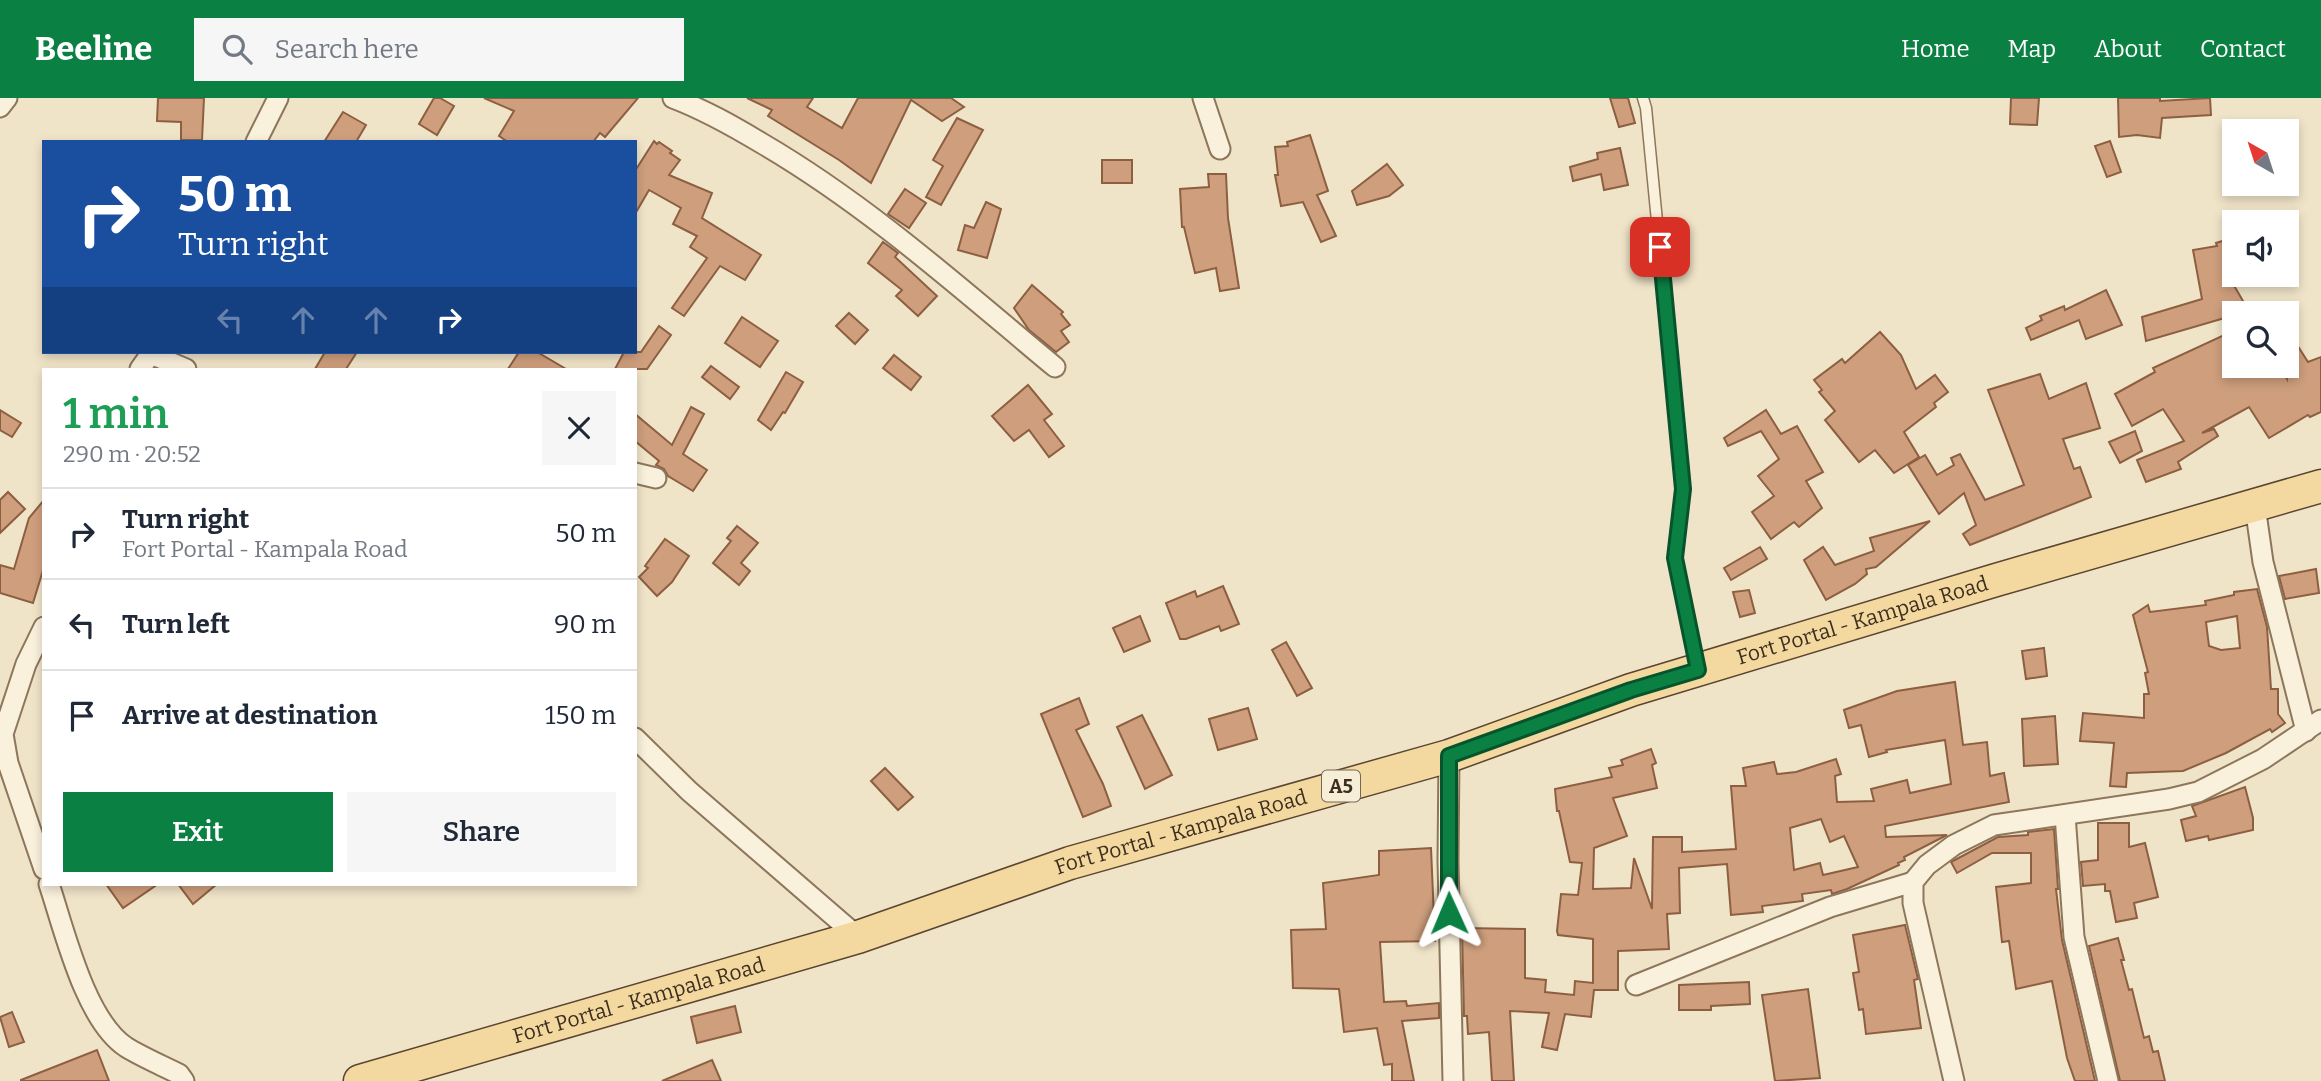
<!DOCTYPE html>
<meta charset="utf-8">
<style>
body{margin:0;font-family:Bitter,serif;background:#f6f6f7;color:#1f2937;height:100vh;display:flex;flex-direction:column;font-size:26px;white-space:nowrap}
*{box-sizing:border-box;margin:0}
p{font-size:23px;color:#747a83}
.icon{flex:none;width:38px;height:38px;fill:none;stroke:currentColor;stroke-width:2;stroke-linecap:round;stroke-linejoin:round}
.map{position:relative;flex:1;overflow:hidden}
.sheet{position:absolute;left:42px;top:270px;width:595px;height:518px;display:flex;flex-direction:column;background:#fff;border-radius:0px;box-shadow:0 4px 10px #0003}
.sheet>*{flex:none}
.hud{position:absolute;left:42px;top:42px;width:595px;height:214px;border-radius:0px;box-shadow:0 4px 10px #0003;background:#1a4fa0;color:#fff;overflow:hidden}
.needle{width:46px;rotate:321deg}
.fabs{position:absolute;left:2222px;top:21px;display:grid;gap:14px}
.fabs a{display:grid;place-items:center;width:77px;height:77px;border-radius:0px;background:#fff;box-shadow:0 4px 10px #0003;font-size:35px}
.pin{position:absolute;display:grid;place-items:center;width:60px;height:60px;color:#fff;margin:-30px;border-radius:14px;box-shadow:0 4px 10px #0006}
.me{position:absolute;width:77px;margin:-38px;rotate:359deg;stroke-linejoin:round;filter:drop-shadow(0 0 5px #0008)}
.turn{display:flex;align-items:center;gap:24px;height:147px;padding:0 21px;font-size:32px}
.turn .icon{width:91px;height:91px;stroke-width:2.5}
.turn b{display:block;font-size:49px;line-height:60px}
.lanes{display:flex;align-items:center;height:66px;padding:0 21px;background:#0003;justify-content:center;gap:35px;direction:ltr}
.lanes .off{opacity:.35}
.round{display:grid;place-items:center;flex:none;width:74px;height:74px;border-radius:0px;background:#f6f6f7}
.summary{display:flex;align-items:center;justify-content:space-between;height:119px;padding:0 21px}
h1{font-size:42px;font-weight:600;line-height:52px;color:#1e9e55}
.action{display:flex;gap:14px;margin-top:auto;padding:14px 21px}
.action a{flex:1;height:80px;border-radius:0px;background:#0b8043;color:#fff;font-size:28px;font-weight:600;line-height:80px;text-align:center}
.action a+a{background:#f6f6f7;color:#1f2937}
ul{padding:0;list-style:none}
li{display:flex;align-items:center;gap:21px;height:91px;padding:0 21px;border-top:2px solid #e0e1e3}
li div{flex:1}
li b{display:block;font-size:26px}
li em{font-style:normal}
header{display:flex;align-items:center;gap:42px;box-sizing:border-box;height:98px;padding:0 35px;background:#0b8043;color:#fff}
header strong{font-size:33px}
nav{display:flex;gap:38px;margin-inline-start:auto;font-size:24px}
.search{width:490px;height:63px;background:#f6f6f7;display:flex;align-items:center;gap:18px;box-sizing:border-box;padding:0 24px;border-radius:0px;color:#747a83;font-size:26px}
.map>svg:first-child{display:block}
.building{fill:#cf9f7d;stroke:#8d5f41;stroke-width:2;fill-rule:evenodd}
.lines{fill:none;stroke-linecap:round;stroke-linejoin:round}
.lane-casing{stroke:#8d765c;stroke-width:13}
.street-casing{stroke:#8d765c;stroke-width:23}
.primary-casing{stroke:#5b4430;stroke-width:35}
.lane{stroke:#faf1dc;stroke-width:10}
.street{stroke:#faf1dc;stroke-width:19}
.primary{stroke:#f3d9a0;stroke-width:32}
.route-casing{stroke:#07532c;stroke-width:18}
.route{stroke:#0b8043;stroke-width:12}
.labels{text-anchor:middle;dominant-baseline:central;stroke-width:7;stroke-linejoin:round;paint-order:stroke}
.shield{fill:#f7eed8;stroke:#756857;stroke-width:2}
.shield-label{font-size:19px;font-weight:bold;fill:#3d2e20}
.street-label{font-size:21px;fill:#3d2e20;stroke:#f7eed8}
</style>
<header>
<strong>Beeline</strong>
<div class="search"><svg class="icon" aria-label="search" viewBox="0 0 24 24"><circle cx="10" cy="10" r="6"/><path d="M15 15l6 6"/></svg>Search here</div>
<nav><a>Home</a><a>Map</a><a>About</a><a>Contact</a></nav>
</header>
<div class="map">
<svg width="2321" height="983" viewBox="0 0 2321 983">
<rect width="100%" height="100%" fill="#f0e4c8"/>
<g class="building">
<path d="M158 0H204L202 42H181V24L157 23Z"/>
<path d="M434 0H440L454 8 437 37 419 26Z"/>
<path d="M484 0H638L605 39 600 35 593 44H508L499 38 514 13Z"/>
<path d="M747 0H813L807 9 842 30 858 0H951L964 9 942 23 911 2 871 85 839 62 768 18 772 12Z"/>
<path d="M1610 0H1628L1635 25 1619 29Z"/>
<path d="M2011 0H2039L2037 27 2010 26Z"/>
<path d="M2118 0H2160V3L2210 0 2211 17 2162 20 2160 40 2137 37 2119 39Z"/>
<path d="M343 14 366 27 356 44H324Z"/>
<path d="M957 20 983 32 941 107 926 99 943 68 933 62Z"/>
<path d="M1310 37 1328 93 1317 97 1336 138 1321 144 1303 104 1281 108 1275 77H1278L1275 49 1288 48 1287 44Z"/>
<path d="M654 43 657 46 659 44 672 53 670 55 680 62 669 77 712 95 702 120 761 157 745 182 720 168 684 218 672 210 707 160 690 149 697 138 673 126 681 110 649 92 635 116V73Z"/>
<path d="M2110 43 2121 74 2107 79 2095 48Z"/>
<path d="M1620 50 1628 87 1604 92 1601 76 1573 83 1570 69 1598 61 1597 55Z"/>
<rect x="1102" y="62" width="30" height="23"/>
<path d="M1387 66 1403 87 1389 98 1357 107 1352 93Z"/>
<path d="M1208 76H1226L1228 120 1239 190 1220 193 1216 170 1195 175 1184 129H1182L1180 91 1209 89Z"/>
<path d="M905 91 926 105 909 130 888 116Z"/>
<path d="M986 104 1001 111 987 160 958 152 965 127 974 130Z"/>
<path d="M2235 139V168L2225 172 2250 215H2235V217L2146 243 2142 219 2202 201 2193 152 2217 148 2216 145Z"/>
<path d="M883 144 898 155 895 159 937 198 918 218 896 198 902 192 868 165Z"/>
<path d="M1032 187 1063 214 1061 216 1070 227 1061 233 1069 244 1056 254 1029 232 1014 210Z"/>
<path d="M2106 192 2122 227 2086 241 2079 222 2031 242 2026 230 2042 222 2040 218 2064 208 2065 212Z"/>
<path d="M849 215 868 232 855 246 836 228Z"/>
<path d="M742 219 778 243 760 269 725 245Z"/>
<path d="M659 228 671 237 647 271H615L624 254H641Z"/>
<path d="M2287 231 2308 264 2321 259V314L2310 319 2308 317 2269 340 2249 309 2202 335 2214 331 2218 338 2178 364 2181 371 2146 384 2137 362 2184 343 2163 311 2132 328 2115 296 2155 274 2153 270 2235 232V268H2279L2287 281Z"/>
<path d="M1880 234 1901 257 1916 291 1935 277 1948 294 1934 305 1936 309 1904 334 1919 359 1894 375 1875 352 1859 364 1825 322 1835 313 1819 294 1822 292 1814 282 1842 261 1845 265Z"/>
<path d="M325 254H357L346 271H315Z"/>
<path d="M519 254H537L566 271H508Z"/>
<path d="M894 257 921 279 911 292 883 270Z"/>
<path d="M711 268 739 289 730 301 702 279Z"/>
<path d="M786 274 803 284 785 315 783 314 771 332 758 322Z"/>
<path d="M2040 276 2049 301 2086 285 2100 330 2063 341 2074 371 2080 369 2091 399 1970 447 1963 436 1976 427 1964 395 1939 416 1908 367 1925 357 1937 377 1954 367 1951 360 1960 356 1985 402 2024 387 1988 292Z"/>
<path d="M1028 287 1052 316 1044 322 1064 348 1049 359 1029 332 1014 343 992 318Z"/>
<path d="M691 309 704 316 683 356 707 372 693 393 668 378 664 371 656 367 659 363 635 343V316L672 347Z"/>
<path d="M0 312 21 325 12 339 0 332Z"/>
<path d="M1766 312 1781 336 1797 328 1823 374 1806 383 1822 410 1799 429 1794 424 1771 441 1752 414 1774 398 1758 378 1779 361 1761 333 1728 348 1724 340Z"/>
<path d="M2135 333 2142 353 2120 365 2109 344Z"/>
<path d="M8 394 25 411 0 435V402Z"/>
<path d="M44 402V469L33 505 0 495V467L14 471 29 420Z"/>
<path d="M1930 423 1876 469 1866 471 1867 476 1855 486 1826 502 1804 462 1823 449 1835 467 1874 453 1870 440Z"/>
<path d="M737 428 758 445 741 465 750 473 739 487 713 465 731 443 727 440Z"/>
<path d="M665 441 689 458 672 484 657 498 639 479 648 470 645 468Z"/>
<path d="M1760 449 1767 461 1731 482 1724 470Z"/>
<path d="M2316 471 2319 495 2285 501 2279 478Z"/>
<path d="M1223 488 1239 526 1221 533 1219 528 1186 541H1180L1166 505 1195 493 1197 499Z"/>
<path d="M2257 491 2267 529 2271 591H2278V616L2285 625 2272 634 2270 631 2226 655 2183 673 2127 675 2126 689 2110 688 2114 645 2080 643 2083 615 2144 620V596H2149L2145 575 2148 574 2133 517 2148 507 2150 514 2206 507 2205 503 2234 497V494ZM2237 518 2240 550 2221 552 2209 548 2206 524Z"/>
<path d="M1749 492 1755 515 1740 519 1733 494Z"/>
<path d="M1140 518 1150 543 1124 554 1113 530Z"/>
<path d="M1286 544 1312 590 1297 598 1272 552Z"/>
<path d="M2044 550 2047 578 2026 581 2022 553Z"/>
<path d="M1955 584 1963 647 1987 644 1990 678 2004 675 2009 704 1885 728 1886 739 1947 737 1904 759 1905 762 1898 765 1899 767 1847 791 1832 796 1831 792 1802 796 1803 803 1762 808 1763 814 1731 817 1727 766 1679 770 1680 815 1667 816 1669 851 1618 853V892H1594L1591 919 1565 916 1557 952 1542 949 1549 915 1510 913 1514 983H1492L1489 934 1468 936 1467 918H1464L1462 830 1525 831V880L1546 882 1545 894 1574 897 1575 883 1593 885V841L1558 837 1557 833 1561 796 1578 797 1582 765 1570 764 1559 713H1557L1555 691 1612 679 1609 670 1623 667 1621 662 1651 651 1656 665 1652 667 1657 690 1613 700 1627 738 1594 750 1593 791 1631 790 1634 760 1652 811 1653 739H1682V754L1736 751 1731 688H1746L1743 670 1774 664 1777 676 1796 674 1836 661 1841 676 1835 678 1837 704 1874 703 1871 691 1907 682 1910 695 1951 686 1945 642 1886 652 1887 654 1869 659 1861 627 1849 630 1844 612 1897 593ZM1821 721 1830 744 1844 738 1858 769 1823 777 1820 765 1794 772 1790 730Z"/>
<path d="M1079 600 1089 626 1076 632 1103 686 1111 708 1083 719 1041 616Z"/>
<path d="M1248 610 1257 641 1218 652 1209 621Z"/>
<path d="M1142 617 1172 677 1145 691 1117 629Z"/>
<path d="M2055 618 2058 666 2024 668 2022 621Z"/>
<path d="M885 670 913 699 898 712 871 683Z"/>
<path d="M2245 689 2253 720V732L2209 742 2208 738 2186 743 2181 722 2196 718 2192 708Z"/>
<path d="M2098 725H2129V749L2145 745 2158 799 2134 805 2137 820 2116 824 2110 793H2105V786L2083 788 2081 764 2098 762Z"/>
<path d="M2054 731 2058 791H2056L2062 842 2095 983H2075L2067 960 2052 883 2016 891 2009 843 2002 844 1996 789 2031 785V755H1992L1957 775 1951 764 1998 739 2028 737V734Z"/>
<path d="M1431 750 1435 843 1380 844 1384 904 1406 903 1407 908 1439 905V920L1402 923 1414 983H1392V966L1384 967 1377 930 1344 934 1339 891 1293 890 1291 832 1326 831 1323 785 1379 777V753Z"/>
<path d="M106 786H158L123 810Z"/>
<path d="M178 786H217L193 806Z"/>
<path d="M1905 827 1918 881 1914 882 1921 930 1866 936 1863 911 1859 912 1853 875 1859 874 1853 837Z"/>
<path d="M2118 840 2124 862H2121L2129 892 2132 891 2144 940 2149 938 2153 954 2158 953 2165 983H2120L2089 848Z"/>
<path d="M1749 884 1750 906 1711 908V912H1679V887Z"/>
<path d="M1808 891 1820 980 1775 983 1762 897Z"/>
<path d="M735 908 741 934 697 945 691 919Z"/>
<path d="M12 914 24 944 9 949 0 919Z"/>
<path d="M97 952 109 983H21V982Z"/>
<path d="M712 962 721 983H662Z"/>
</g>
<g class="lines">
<g class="lane-casing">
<path id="lane" d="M1643 0 1646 10 1683 391 1675 460 1697 568"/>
</g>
<g class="street-casing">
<g id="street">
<path d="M673 0C705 12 733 28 763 46 869 108 961 191 1055 269"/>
<path d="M1203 0 1220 51"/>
<path d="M0 9 7 0"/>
<path d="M256 44 278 0"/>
<path d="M151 256 186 271"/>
<path d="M140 271 152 254"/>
<path d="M635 375 656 380"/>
<path d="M2255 408 2263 464 2306 633"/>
<path d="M44 529 26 566 3 636 8 665 44 771"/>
<path d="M635 640 689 693 858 839"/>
<path d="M1449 658 1448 763 1453 983"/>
<path d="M2065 717 2074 839 2108 983"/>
<path d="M49 786C64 831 85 922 126 949 142 959 161 967 179 976L184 983"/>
<path d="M1636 887 1830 809 1913 784"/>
<path d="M1954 983 1913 805V784L1927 767 1954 747 1994 727 2169 701 2198 694 2263 661 2321 622"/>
</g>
</g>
<g class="primary-casing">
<g id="primary">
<path id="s1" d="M360 983 858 839 1070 765 1449 658 1631 592 1996 482 2321 388"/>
</g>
</g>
<use href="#lane" class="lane"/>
<use href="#street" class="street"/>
<use href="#primary" class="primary"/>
</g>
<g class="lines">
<g class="route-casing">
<path id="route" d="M1449 815V658L1631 592 1698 572 1675 460 1683 391 1660 149"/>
</g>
<use href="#route" class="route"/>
</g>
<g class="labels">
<rect class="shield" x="1322" y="672.5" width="38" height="31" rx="5"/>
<g class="shield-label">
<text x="1341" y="688">A5</text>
</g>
<g class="street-label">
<text stroke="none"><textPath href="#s1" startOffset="1572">Fort Portal - Kampala Road</textPath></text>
<text stroke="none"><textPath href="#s1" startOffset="858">Fort Portal - Kampala Road</textPath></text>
<text stroke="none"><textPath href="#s1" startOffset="290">Fort Portal - Kampala Road</textPath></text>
</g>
</g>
</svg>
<div class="fabs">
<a><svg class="needle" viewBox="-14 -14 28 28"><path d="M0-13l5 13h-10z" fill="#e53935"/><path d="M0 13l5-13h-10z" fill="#747a83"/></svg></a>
<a><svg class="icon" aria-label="sound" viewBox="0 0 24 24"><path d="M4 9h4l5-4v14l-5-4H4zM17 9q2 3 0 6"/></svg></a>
<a><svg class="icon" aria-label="search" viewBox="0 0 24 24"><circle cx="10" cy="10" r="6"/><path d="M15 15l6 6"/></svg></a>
</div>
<div class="pin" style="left:1660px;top:149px;background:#d93025"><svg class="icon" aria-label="arrive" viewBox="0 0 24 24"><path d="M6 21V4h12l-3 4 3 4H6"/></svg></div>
<svg class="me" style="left:1449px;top:815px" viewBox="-20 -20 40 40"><path d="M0-17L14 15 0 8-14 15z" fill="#0b8043" stroke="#fff" stroke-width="4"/></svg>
<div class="hud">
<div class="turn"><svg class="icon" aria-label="right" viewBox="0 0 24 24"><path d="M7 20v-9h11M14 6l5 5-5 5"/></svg><div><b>50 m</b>Turn right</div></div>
<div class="lanes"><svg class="icon off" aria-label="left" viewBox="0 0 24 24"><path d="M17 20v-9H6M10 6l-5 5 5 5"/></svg><svg class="icon off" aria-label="ahead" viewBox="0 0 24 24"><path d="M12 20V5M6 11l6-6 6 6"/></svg><svg class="icon off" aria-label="ahead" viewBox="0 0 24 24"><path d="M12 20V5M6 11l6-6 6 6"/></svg><svg class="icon" aria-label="right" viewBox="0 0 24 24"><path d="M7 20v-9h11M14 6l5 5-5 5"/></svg></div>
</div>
<section class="sheet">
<div class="summary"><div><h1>1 min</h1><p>290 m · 20:52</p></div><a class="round"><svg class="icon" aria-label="close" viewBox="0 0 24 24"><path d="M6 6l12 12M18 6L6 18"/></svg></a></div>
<ul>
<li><svg class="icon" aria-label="right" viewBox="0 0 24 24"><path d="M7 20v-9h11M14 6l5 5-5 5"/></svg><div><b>Turn right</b><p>Fort Portal - Kampala Road</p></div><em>50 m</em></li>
<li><svg class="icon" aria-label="left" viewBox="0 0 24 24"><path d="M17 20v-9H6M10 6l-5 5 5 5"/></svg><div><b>Turn left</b></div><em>90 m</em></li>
<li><svg class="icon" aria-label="arrive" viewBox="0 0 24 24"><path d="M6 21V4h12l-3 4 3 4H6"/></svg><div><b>Arrive at destination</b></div><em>150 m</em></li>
</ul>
<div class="action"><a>Exit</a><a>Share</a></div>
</section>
</div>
